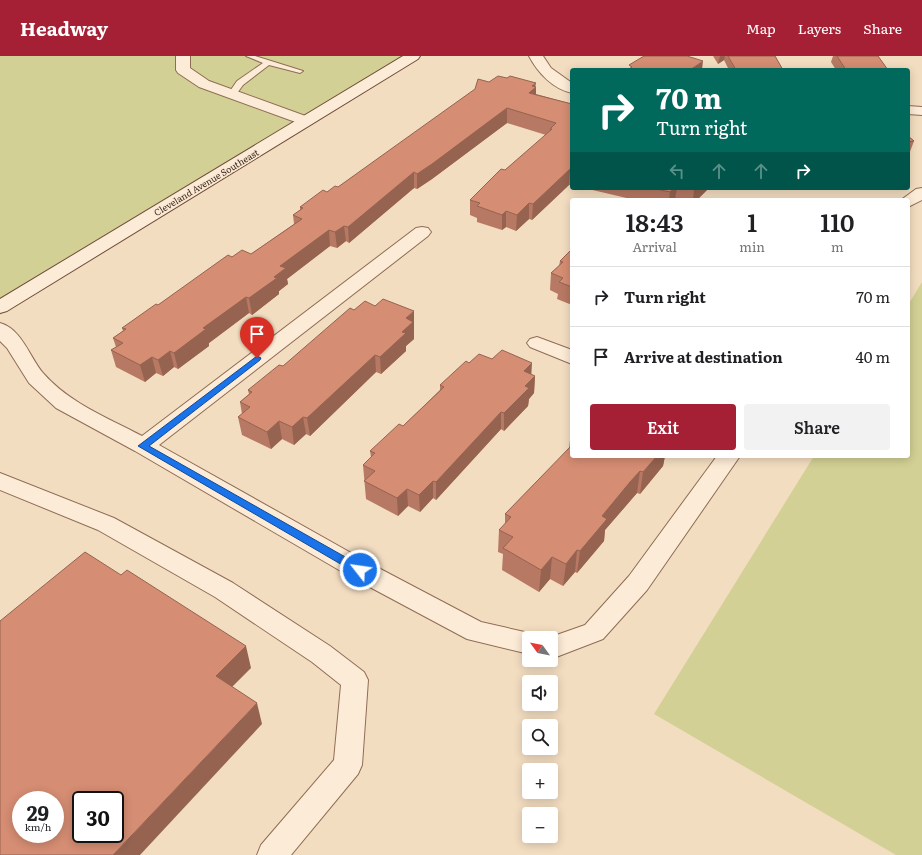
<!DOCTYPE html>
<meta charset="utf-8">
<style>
body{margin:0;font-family:Literata,serif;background:#f2f2f2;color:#202124;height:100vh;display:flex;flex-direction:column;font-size:15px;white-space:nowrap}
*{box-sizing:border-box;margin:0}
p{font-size:13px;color:#757577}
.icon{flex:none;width:22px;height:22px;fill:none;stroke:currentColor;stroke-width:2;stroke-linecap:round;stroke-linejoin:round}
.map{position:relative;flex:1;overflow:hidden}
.sheet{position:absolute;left:570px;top:142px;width:340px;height:260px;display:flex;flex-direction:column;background:#fff;border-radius:4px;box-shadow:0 2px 10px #0003}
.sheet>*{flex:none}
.hud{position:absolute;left:570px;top:12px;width:340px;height:122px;border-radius:4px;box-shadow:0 2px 10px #0003;background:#00695c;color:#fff;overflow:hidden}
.needle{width:26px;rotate:303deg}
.controls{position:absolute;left:522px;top:575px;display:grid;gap:8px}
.controls a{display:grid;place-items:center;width:36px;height:36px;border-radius:4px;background:#fff;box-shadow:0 2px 10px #0003;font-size:20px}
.speed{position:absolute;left:12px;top:735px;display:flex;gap:8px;font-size:20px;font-weight:700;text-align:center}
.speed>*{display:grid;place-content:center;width:52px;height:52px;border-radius:50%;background:#fff;box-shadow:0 2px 10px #0003;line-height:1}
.speed small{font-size:10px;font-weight:400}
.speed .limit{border:2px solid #111;border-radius:6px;background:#fff;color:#111}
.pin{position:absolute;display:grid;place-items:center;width:34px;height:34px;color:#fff;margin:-41px -17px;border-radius:50% 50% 50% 0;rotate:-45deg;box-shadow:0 0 4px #0007}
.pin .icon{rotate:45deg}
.me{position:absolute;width:44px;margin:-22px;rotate:300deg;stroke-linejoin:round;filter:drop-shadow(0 0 3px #0008)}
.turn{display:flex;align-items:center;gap:14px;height:84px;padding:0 20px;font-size:18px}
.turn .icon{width:52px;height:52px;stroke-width:2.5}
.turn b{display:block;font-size:28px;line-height:34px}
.lanes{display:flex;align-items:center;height:38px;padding:0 20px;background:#0003;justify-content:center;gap:20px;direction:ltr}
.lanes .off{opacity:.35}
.eta{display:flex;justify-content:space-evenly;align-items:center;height:68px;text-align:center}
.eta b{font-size:24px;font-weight:600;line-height:28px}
.primary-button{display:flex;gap:8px;margin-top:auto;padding:8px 20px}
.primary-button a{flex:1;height:46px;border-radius:4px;background:#a52034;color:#fff;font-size:16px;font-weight:600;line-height:46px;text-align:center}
.primary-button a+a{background:#f2f2f2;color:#202124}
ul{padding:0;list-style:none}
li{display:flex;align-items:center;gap:12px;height:60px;padding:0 20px;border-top:1px solid #e0e0e0}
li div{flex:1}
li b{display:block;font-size:15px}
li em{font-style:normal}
header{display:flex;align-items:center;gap:24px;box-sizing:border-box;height:56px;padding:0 20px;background:#a52034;color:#fff}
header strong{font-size:19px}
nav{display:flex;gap:22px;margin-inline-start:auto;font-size:14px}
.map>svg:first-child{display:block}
.green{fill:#d2d094}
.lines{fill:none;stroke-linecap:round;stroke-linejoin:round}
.lane-casing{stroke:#8f6c56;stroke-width:2}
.street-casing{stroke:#8f6c56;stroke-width:2}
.secondary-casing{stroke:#704d3a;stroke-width:2}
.lane{fill:#fcebd6;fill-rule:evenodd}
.street{fill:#fcebd6;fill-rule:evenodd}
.secondary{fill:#fcebd6;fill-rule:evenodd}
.wall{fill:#b77963}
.shaded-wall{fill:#956350}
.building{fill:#d58d73;stroke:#956350;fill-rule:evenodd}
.route{fill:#1a73e8;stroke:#114b97}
.labels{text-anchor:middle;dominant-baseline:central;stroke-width:3;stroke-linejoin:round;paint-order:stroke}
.far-street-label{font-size:9px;fill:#3d271c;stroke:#f9e8d2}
</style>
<header>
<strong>Headway</strong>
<nav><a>Map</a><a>Layers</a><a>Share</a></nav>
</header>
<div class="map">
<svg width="922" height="799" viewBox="0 0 922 799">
<rect width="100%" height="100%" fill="#f3ddc1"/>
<g class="green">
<path d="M0 0H419L0 259Z"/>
<path d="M922 226V799H896L654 658 814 400H908V249Z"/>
</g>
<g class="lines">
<g class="lane-casing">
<path id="lane" d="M246 0H255L303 15 300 17 269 9 243 29 235 40H229L228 38 237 25 263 7Z"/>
</g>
<g class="street-casing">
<g id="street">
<path d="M176 0H190V12L209 25 311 62 314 65 311 68H301L199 31 178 17 176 14Z"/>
<path d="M529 0H543L551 12 572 27V37C553 33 538 17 529 0Z"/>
<path d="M908 50 922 51V59L908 58Z"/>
<path d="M922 132V144L908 151V144H901L916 133Z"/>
<path d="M422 171 428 172 431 176 428 180 159 389 369 507 481 566 538 579 539 582H529V598L467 583 351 521 135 395 56 352 29 327 7 292 0 285V267C22 273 30 302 43 317 69 347 108 362 142 380L416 172Z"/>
<path d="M537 281 572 294V308L530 291 527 287 530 283Z"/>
<path d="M717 400H740L647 534 603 583 551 603V582H548L585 569 629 520Z"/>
<path d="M0 417 114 462 233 527 330 590 364 616 368 624 362 709 358 718 291 799H257L261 789 334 704 341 629 312 606 215 541 98 474 0 434Z"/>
</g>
</g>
<g class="secondary-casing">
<path id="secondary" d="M403 0H420L418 3 7 255 0 257V243Z"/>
</g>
<use href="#lane" class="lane"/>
<use href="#street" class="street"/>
<use href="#secondary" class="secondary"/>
</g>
<g class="wall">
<path d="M713 0H775L783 14H729L724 4 718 8Z"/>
<path d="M833 0H878L888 14H836L831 6Z"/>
<path d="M489 26 536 31V38L572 48V129H569L532 164 529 163 516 175 506 171 502 174 477 166V162L470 159V144L546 79 507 67 432 123 417 133 414 132 349 187 346 185 337 192 330 190 287 223 288 228 279 235V238L252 259 249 257 209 287V290L178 313 174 311 163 320 156 317 145 326 116 311 111 294 116 291 113 282 123 275 122 272 158 249 232 201 251 198 294 168 293 159 300 154V151L327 136 338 131Z"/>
<path d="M908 80 914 85 908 101Z"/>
<path d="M584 132H709L697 144H635Z"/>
<path d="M572 193V249L557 243 558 238 550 234 551 217 559 210 560 205Z"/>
<path d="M354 254 414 273V283L406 290V295L381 318 376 316 310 380 306 378 294 389 282 383 271 393 242 379 238 361 242 358 240 346 249 338 248 334 283 310Z"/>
<path d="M492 303 535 320 534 337 529 343 528 350 504 375 501 373 436 444 433 442 420 456 408 450 398 460 366 443 363 409 371 401 370 395 403 370 440 334V329L469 307Z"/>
<path d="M572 382V400H665L663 410 640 438 637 437 605 474 604 485 577 517 575 516 563 530 550 523 539 536 502 514 503 498 498 496 499 474 505 468V458L569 393 570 384Z"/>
</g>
<g class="shaded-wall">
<path d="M720 0H725L724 4 718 8Z"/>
<path d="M703 5 702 14H690Z"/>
<path d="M536 27 535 32 536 31V46L529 37 532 30Z"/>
<path d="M507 52V67L432 123 417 133V118Z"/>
<path d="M570 113 569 129 532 164 533 148Z"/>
<path d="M414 116V132L349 187 348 171Z"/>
<path d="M674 132H677L675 144H669L670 136Z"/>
<path d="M696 132H709L697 144H693L694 134Z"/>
<path d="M529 147V163L516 175 517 159Z"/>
<path d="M506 155V171L502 174V159Z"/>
<path d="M344 170 346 185 337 192 335 176Z"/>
<path d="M329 174 330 190 287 223 288 228 279 235V238L252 259 249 242 274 221 280 210Z"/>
<path d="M246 241 249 257 209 287V290L178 313 174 297 203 272Z"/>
<path d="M414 255V283L406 290V295L381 318 380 301 402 276 406 262Z"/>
<path d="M170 295 174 311 163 320 158 304Z"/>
<path d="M375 299 376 316 310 380 307 362Z"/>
<path d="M152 301 156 317 145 326 140 309Z"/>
<path d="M532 307 531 324 535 320 534 337 529 343 528 350 504 375V357L524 315Z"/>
<path d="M501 356V373L436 444V426Z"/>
<path d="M303 361 306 378 294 389 292 371Z"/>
<path d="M279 365 282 383 271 393 267 376Z"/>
<path d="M657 400H665L663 410 640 438 643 416Z"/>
<path d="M640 415 637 437 605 474 604 485 577 517 580 495 602 460 630 426Z"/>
<path d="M433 425V442L420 456 419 439Z"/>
<path d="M407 433 408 450 398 460 397 442Z"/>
<path d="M577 494 575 516 563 530 566 508Z"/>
<path d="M552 501 550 523 539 536 541 514Z"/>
<path d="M246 590 251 612 222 641 216 620Z"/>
<path d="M257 647 262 668 140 799H113Z"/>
</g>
<g class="building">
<path d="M644 0H687L703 5 690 14H627L632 11 629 9Z"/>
<path d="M728 0H775L783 14H736Z"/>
<path d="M837 0H878L888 14H846Z"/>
<path d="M498 20 507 22 510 20 536 27 532 30 536 31 529 37 572 48V113H570L533 148 529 147 517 159 506 155 502 159 477 150 480 147 470 144 501 113 505 114 552 73H550L556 67 507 52 432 108 417 118 414 116 348 171 344 170 335 176 329 174 280 210 286 212 274 221 277 222 249 242 246 241 203 272 206 273 174 297 170 295 158 304 152 301 140 309 111 294 123 287 113 282 126 273 122 272 156 248 158 249 228 199 232 201 242 194 251 198 302 163 293 159 303 152 300 151 323 134 327 136 335 130 338 131 412 78 475 33 478 23 489 26Z"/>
<path d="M908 80 914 85 908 86Z"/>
<path d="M652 132H674L670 136Z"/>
<path d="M688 132H696L694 134Z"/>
<path d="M572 193V231L559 226 563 222 551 217 563 206 560 205Z"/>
<path d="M383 243 414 255 406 262 413 266 402 276 406 277 380 301 375 299 307 362 303 361 292 371 279 365 267 376 238 361 250 351 240 346 252 336 248 334 279 309 283 310 350 252 354 254 365 245 375 250Z"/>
<path d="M502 294 532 307 524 315 535 320 525 330 529 332 504 357 501 356 436 426 433 425 419 439 407 433 397 442 364 425 375 415 363 409 375 397 370 395 399 368 403 370 444 331 440 329 466 305 469 307 479 298 492 303Z"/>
<path d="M572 389V400H657L643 416 640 415 630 426 602 460 607 463 580 495 577 494 566 508 552 501 541 514 503 492 513 481 499 474 511 461 505 458Z"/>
<path d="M85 496 121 519 127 514 246 590 216 620 257 647 113 799H0V565ZM21 744H55V778H21ZM81 744H115V778H81Z"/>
</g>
<path class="route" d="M257 300 261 302 260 304 149 390 363 511 365 514 363 517H356L138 390Z"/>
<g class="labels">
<g class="far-street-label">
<text transform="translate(206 126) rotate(-31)">Cleveland Avenue Southeast</text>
</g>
</g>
</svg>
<div class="controls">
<a><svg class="needle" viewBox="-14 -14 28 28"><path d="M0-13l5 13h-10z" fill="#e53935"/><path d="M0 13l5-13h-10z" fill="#757577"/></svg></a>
<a><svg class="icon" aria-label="sound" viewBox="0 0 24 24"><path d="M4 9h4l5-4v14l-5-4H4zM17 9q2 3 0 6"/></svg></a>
<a><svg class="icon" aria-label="search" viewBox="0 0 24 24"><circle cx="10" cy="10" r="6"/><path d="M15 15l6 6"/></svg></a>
<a>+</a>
<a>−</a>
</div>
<div class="speed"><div>29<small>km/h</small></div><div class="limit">30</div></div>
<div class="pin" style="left:257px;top:302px;background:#d93025"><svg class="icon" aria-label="arrive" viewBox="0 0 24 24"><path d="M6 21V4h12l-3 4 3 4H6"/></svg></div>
<svg class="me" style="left:360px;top:514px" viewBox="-20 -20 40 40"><circle r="17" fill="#1a73e8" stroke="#fff" stroke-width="3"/><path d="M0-11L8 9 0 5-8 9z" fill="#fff"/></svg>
<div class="hud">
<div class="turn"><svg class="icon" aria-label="right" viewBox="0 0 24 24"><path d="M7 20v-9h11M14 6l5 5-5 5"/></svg><div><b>70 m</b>Turn right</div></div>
<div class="lanes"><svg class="icon off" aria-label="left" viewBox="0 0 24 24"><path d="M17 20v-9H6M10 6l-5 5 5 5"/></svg><svg class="icon off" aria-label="ahead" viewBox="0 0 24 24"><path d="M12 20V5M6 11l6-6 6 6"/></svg><svg class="icon off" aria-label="ahead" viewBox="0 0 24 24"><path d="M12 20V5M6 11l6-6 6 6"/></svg><svg class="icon" aria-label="right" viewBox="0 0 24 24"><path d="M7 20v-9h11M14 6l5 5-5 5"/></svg></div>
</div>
<section class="sheet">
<div class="eta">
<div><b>18:43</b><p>Arrival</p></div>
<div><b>1</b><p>min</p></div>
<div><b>110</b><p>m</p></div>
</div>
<ul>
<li><svg class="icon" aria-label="right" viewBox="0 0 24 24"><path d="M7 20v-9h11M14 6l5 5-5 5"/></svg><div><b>Turn right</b></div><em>70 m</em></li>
<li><svg class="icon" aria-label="arrive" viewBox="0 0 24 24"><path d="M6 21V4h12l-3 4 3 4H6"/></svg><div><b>Arrive at destination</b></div><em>40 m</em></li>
</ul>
<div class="primary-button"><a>Exit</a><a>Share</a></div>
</section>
</div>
